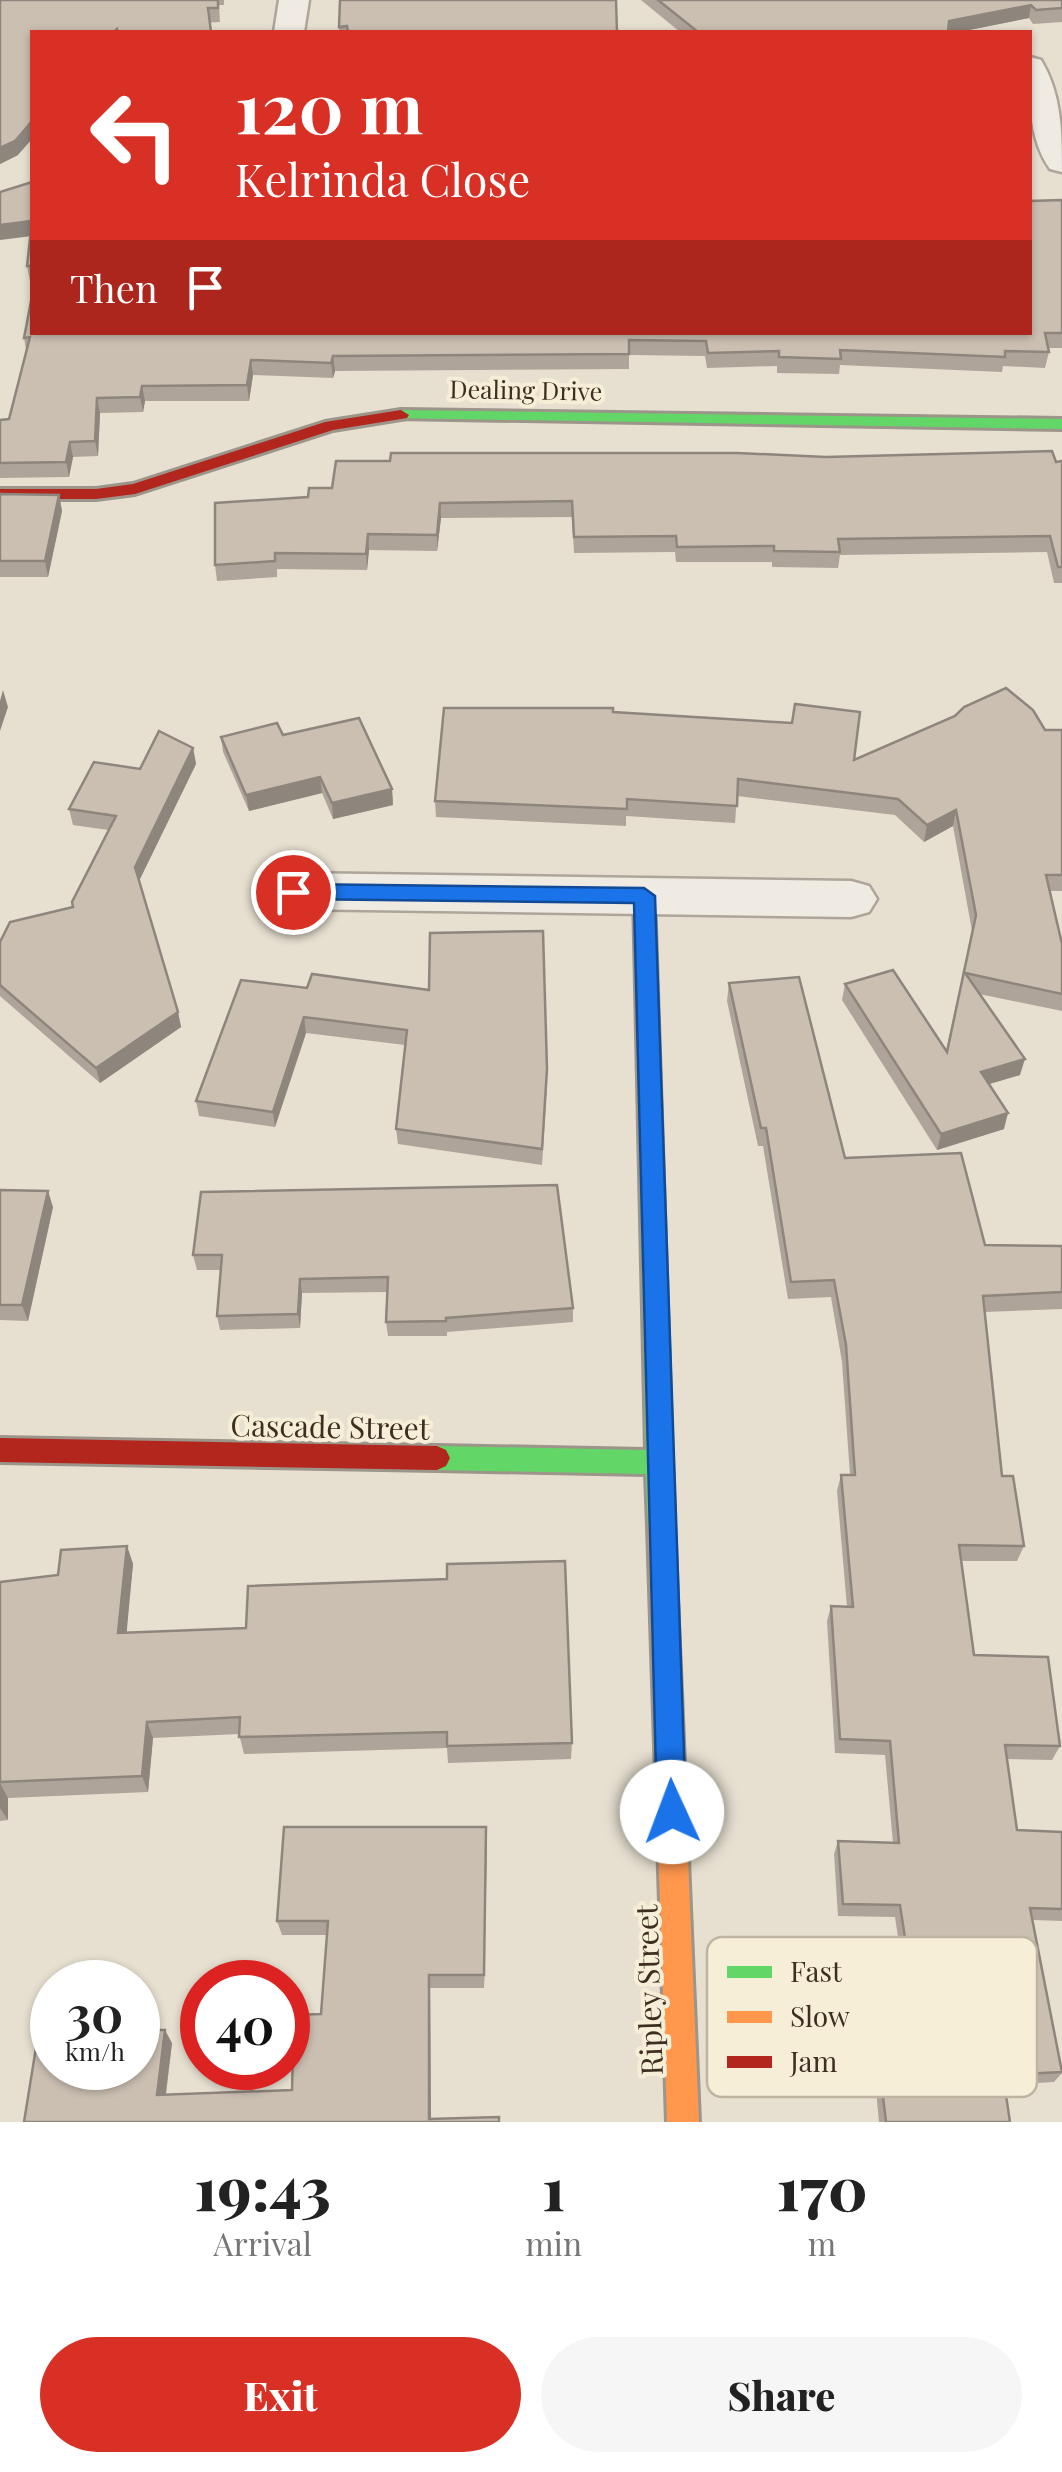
<!DOCTYPE html>
<style>
body{margin:0;font-family:"Playfair Display",serif;background:#f6f6f6;color:#222;height:100vh;display:flex;flex-direction:column;font-size:38px;white-space:nowrap}
*{box-sizing:border-box;margin:0}
p{font-size:32px;color:#767676}
.icon{flex:none;width:55px;height:55px;fill:none;stroke:currentColor;stroke-width:2;stroke-linecap:round;stroke-linejoin:round}
.map{position:relative;height:2122px;overflow:hidden}
.details{display:flex;flex-direction:column;background:#fff;flex:1}
.details>*{flex:none}
.guide{position:absolute;left:30px;top:30px;width:1002px;height:305px;border-radius:0px;box-shadow:0 2px 8px #0004;background:#d93025;color:#fff;overflow:hidden}
.speed{position:absolute;left:30px;top:1960px;display:flex;gap:20px;font-size:50px;font-weight:700;text-align:center}
.speed>*{display:grid;place-content:center;width:130px;height:130px;border-radius:50%;background:#fff;box-shadow:0 2px 8px #0004;line-height:1}
.speed small{font-size:25px;font-weight:400}
.speed .limit{border:15px solid #d22;background:#fff;color:#111}
.pin{position:absolute;display:grid;place-items:center;width:85px;height:85px;color:#fff;margin:-42px;border:5px solid #fff;border-radius:50%;box-shadow:0 2px 10px #0007}
.me{position:absolute;width:110px;margin:-55px;rotate:358deg;stroke-linejoin:round;filter:drop-shadow(0 0 8px #0008)}
.turn{display:flex;align-items:center;gap:35px;height:210px;padding:0 40px;font-size:45px}
.turn .icon{width:130px;height:130px;stroke-width:2.5}
.turn b{display:block;font-size:70px;line-height:85px}
.then{display:flex;align-items:center;height:95px;padding:0 40px;background:#0003;gap:20px;font-size:38px}
.eta{display:flex;justify-content:space-evenly;align-items:center;height:170px;text-align:center}
.eta b{font-size:60px;font-weight:800;line-height:70px}
.primary-button{display:flex;gap:20px;margin-top:auto;padding:20px 40px}
.primary-button a{flex:1;height:115px;border-radius:60px;background:#d93025;color:#fff;font-size:40px;font-weight:800;line-height:115px;text-align:center}
.primary-button a+a{background:#f6f6f6;color:#222}
.map>svg:first-child{display:block}
.lines{fill:none;stroke-linecap:round;stroke-linejoin:round}
.street-casing{stroke:#ada599;stroke-width:5}
.fast-casing{stroke:#9c958a;stroke-width:6}
.slow-casing{stroke:#9c958a;stroke-width:6}
.jam-casing{stroke:#9c958a;stroke-width:6}
.street{fill:#efebe3;fill-rule:evenodd}
.fast{fill:#63d668;fill-rule:evenodd}
.slow{fill:#ff974d;fill-rule:evenodd}
.jam{fill:#b3261e;fill-rule:evenodd}
.wall{fill:#afa499}
.shaded-wall{fill:#8e867d}
.building{fill:#cbbfb2;stroke:#8e867d;stroke-width:2.5}
.route{fill:#1a73e8;stroke:#114b97;stroke-width:2.5}
.labels{text-anchor:middle;dominant-baseline:central;stroke-width:8;stroke-linejoin:round;paint-order:stroke}
.far-street-label{font-size:25px;fill:#3d2e20;stroke:#f7eed8}
.street-label{font-size:30px;fill:#3d2e20;stroke:#f7eed8}
.key{fill:#f7eed8;stroke:#bfb4a1;stroke-width:2.5}
.key-label{font-size:28px;fill:#3d2e20}
</style>
<div class="map">
<svg width="1062" height="2122" viewBox="0 0 1062 2122">
<rect width="100%" height="100%" fill="#e7e0d1"/>
<g class="lines">
<g class="street-casing">
<g id="street">
<path d="M279 0H309L304 32H274Z"/>
<path d="M1030 57 1041 60C1062 94 1062 134 1062 172L1050 169C1027 137 1030 95 1030 57Z"/>
<path d="M293 873 851 881 869 886 877 899 869 912 851 917 293 909 275 904 267 891 275 878Z"/>
</g>
</g>
<g class="fast-casing">
<g id="fast">
<path d="M401 410 1062 419V429L395 418 393 415Z"/>
<path d="M644 888 654 895 674 1526 671 1535 661 1538 651 1535 648 1526 646 1474 437 1470 428 1466 424 1458 428 1450 437 1446 646 1450 634 895Z"/>
</g>
</g>
<g class="slow-casing">
<path id="slow" d="M661 1514 671 1517 674 1526 699 2122H667L648 1526 651 1517Z"/>
</g>
<g class="jam-casing">
<g id="jam">
<path d="M401 410 409 415 407 418 333 430 135 494 96 499H0V489H96L133 484 325 422Z"/>
<path d="M0 1438 437 1446 446 1450 450 1458 446 1466 437 1470 0 1462Z"/>
</g>
</g>
<use href="#street" class="street"/>
<use href="#fast" class="fast"/>
<use href="#slow" class="slow"/>
<use href="#jam" class="jam"/>
</g>
<g class="wall">
<path d="M0 0H224V5H219L220 22 32 32 18 155 0 164Z"/>
<path d="M641 0H1062V22L1033 24 1029 18 959 32H680Z"/>
<path d="M339 27 617 32H339Z"/>
<path d="M32 182V281H30L27 266 30 236Z"/>
<path d="M1062 200V348H1048L1049 352 1045 368 1003 366 1002 372 840 365 839 374 777 373V366L707 368 705 356 629 355V369L335 371 333 378 253 375 249 401H145L143 412 100 413 98 456 73 457 69 477 0 478V420L9 419 26 350 24 338Z"/>
<path d="M826 457 1062 461V583H1054L1047 552 840 555 838 568 772 567V562H676L675 552 574 553 572 517 441 518 437 551 369 550 367 570 277 569V577L217 581 215 565 308 497 332 488Z"/>
<path d="M0 494 59 495 62 511 48 577H0Z"/>
<path d="M613 712 854 760 1045 730H1062V891H1050L1062 944V1011L979 994 1020 1075 989 1084 1004 1129 937 1150 842 1000 845 984 946 1051 972 931 953 826 924 842 895 815 737 796 735 823 626 816V826L436 817 435 801Z"/>
<path d="M283 735 392 789 393 805 333 819 322 793 249 811 223 752 221 737Z"/>
<path d="M193 748 196 764 139 881 178 1012 181 1027 100 1083 0 996V942L73 907 108 830 73 825 69 809 140 769Z"/>
<path d="M729 983 845 1158 985 1245 1062 1246V1309L985 1312 1002 1476 1024 1546 1017 1561H961L974 1655 1060 1746 1052 1760 1007 1759 1017 1830 1062 1832V1921L1033 1920 1062 2073 1054 2082 1004 2085 1010 2122H879L876 2090 850 2092 840 2017 845 2006 908 2004 895 1917 838 1916 834 1854 838 1841 893 1843 885 1755 835 1753 827 1621 831 1606 847 1607 837 1491 841 1475H850L842 1362 831 1297 788 1299 763 1146H758L727 1001Z"/>
<path d="M307 988 547 1084 542 1165 398 1144 396 1129 405 1045 306 1033 275 1127 199 1116 196 1101Z"/>
<path d="M0 1190 53 1207 28 1321 0 1320Z"/>
<path d="M201 1192 573 1308V1322L447 1332V1336H388L386 1322 387 1292 302 1293 300 1328 220 1330 217 1316 221 1270H197L193 1255Z"/>
<path d="M127 1546 133 1564 126 1632 572 1743 571 1759 448 1763 447 1748 244 1754 239 1734 153 1738 148 1792 8 1798V1820L0 1821V1582L58 1575Z"/>
<path d="M486 1827 484 1988H430L431 2119 24 2122 172 2043 166 2095 292 2090 321 2014 327 1935H282L277 1921Z"/>
</g>
<g class="shaded-wall">
<path d="M1031 5 1029 18 959 32H948L949 21Z"/>
<path d="M32 121V139L18 155 0 164V148Z"/>
<path d="M32 221V236L0 240V225Z"/>
<path d="M333 356 335 371 333 378 331 363Z"/>
<path d="M251 360 253 375 249 401 247 385Z"/>
<path d="M142 386 145 401 143 412 140 397Z"/>
<path d="M97 398 100 413 98 456 95 441Z"/>
<path d="M70 442 73 457 69 477 66 462Z"/>
<path d="M59 495 62 511 48 577 45 561Z"/>
<path d="M440 503 441 518 437 551V535Z"/>
<path d="M368 534 369 550 367 570 366 554Z"/>
<path d="M3 690 8 707 0 731V701Z"/>
<path d="M193 748 196 764 138 883 135 867Z"/>
<path d="M320 777 322 793 249 811 246 795Z"/>
<path d="M392 789 393 805 333 819 332 803Z"/>
<path d="M956 810 953 826 924 842 927 825Z"/>
<path d="M178 1012 181 1027 100 1083 96 1068Z"/>
<path d="M304 1017 306 1033 275 1127 273 1112Z"/>
<path d="M1025 1059 1020 1075 976 1088 981 1072Z"/>
<path d="M1008 1113 1004 1129 937 1150 941 1134Z"/>
<path d="M48 1191 53 1207 28 1321 22 1305Z"/>
<path d="M300 1279 302 1293 300 1328 298 1314Z"/>
<path d="M127 1546 133 1564 125 1650 118 1633Z"/>
<path d="M147 1722 153 1738 148 1792 142 1776Z"/>
<path d="M0 1783 8 1798V1820L0 1808Z"/>
<path d="M486 1827 487 1842 484 1988V1975Z"/>
<path d="M429 1975 430 1988 431 2122H430Z"/>
<path d="M165 2030 172 2043 164 2106 157 2095Z"/>
</g>
<g class="building">
<path d="M0 0H218V8H208L211 32H118L117 29 114 32H32V121L15 141 0 148Z"/>
<path d="M340 0H616L617 32H348L347 26 339 27Z"/>
<path d="M658 0H1062V8L1036 10 1031 5 949 21 948 32H698Z"/>
<path d="M32 182V266H27L32 221 0 225V192Z"/>
<path d="M1062 200V333H1045L1049 352 1005 351V357L840 350 841 359 779 357V351L708 353 706 341 629 340V354L333 356 331 363 251 360 247 385 142 386 140 397 97 398 95 441 70 442 66 462 0 463V420L9 419 30 337 24 338 32 296V332H1030V201Z"/>
<path d="M1052 451 1056 462 1062 461V567H1058L1050 536 838 539 840 552 774 551V546L677 547 676 536 574 537 572 501 440 503 437 535 368 534 366 554 275 553V561L215 565V503L308 497 309 488H332L336 461H390L391 453H737L826 457Z"/>
<path d="M0 494 59 495 45 561H0Z"/>
<path d="M1006 688 1033 710 1045 730H1062V875H1046L1062 944V994L965 973 1025 1059 981 1072 1008 1113 941 1134 845 984 893 970 947 1052 976 915 956 810 927 825 898 799 738 779 737 806 627 799V809L435 801 444 708H613V712L792 723 795 704 860 712 854 760 955 716 964 707Z"/>
<path d="M359 718 392 789 332 803 320 777 246 795 221 737 277 723 283 735Z"/>
<path d="M159 731 193 748 135 867 178 1012 96 1068 0 985V942L10 922 73 907 72 902 116 816 69 809 94 762 140 769Z"/>
<path d="M543 931 547 1069 542 1149 396 1129 407 1030 304 1017 273 1112 196 1101 241 980 307 988 312 974 429 990 430 933Z"/>
<path d="M799 977 845 1158 961 1153 985 1245 1062 1246V1292L983 1296 1002 1476H1013L1024 1546 959 1545 974 1655 1048 1657 1060 1746 1005 1745 1017 1830 1062 1832V1909L1030 1908 1062 2072 1003 2075 1010 2122H886L881 2080 855 2082 845 2006 915 2003 900 1905 843 1904 838 1841 899 1843 890 1741 840 1739 831 1606 853 1607 841 1475H855L846 1345 834 1280 791 1282 766 1128H761L729 983Z"/>
<path d="M557 1185 573 1308 446 1318V1321L386 1322 388 1277 300 1279 298 1314 217 1316 222 1255H193L201 1192Z"/>
<path d="M0 1190 48 1191 22 1305H0Z"/>
<path d="M127 1546 118 1633 246 1628 248 1586 447 1579V1564L565 1561 572 1743 447 1746V1732L239 1737 240 1717 147 1722 142 1776 0 1782V1582L58 1575 61 1550Z"/>
<path d="M284 1827H486L484 1975H429V2119L499 2117V2122H24L39 2029H52V2068H138V2030H165L157 2095 292 2090 294 2015 321 2014 328 1921H277Z"/>
</g>
<path class="route" d="M293 884 644 888 655 896 686 1812 682 1822 672 1826 661 1822 657 1812 634 903 293 899 283 892Z"/>
<g class="labels">
<g class="far-street-label">
<text transform="translate(526 389) rotate(1)">Dealing Drive</text>
</g>
<g class="street-label">
<text transform="translate(330 1426) rotate(1)">Cascade Street</text>
<text transform="translate(648 1990) rotate(-92)">Ripley Street</text>
</g>
</g>
<rect x="707" y="1937" width="330" height="160" rx="15" class="key"/>
<rect x="727" y="1966" width="45" height="12" fill="#63d668"/>
<rect x="727" y="2011" width="45" height="12" fill="#ff974d"/>
<rect x="727" y="2056" width="45" height="12" fill="#b3261e"/>
<g class="key-label">
<text x="790" y="1982">Fast</text>
<text x="790" y="2027">Slow</text>
<text x="790" y="2072">Jam</text>
</g>
</svg>
<div class="speed"><div>30<small>km/h</small></div><div class="limit">40</div></div>
<div class="pin" style="left:293px;top:892px;background:#d93025"><svg class="icon" aria-label="arrive" viewBox="0 0 24 24"><path d="M6 21V4h12l-3 4 3 4H6"/></svg></div>
<svg class="me" style="left:672px;top:1812px" viewBox="-20 -20 40 40"><circle r="19" fill="#fff"/><path d="M0-13L10 11 0 6-10 11z" fill="#1a73e8"/></svg>
<div class="guide">
<div class="turn"><svg class="icon" aria-label="left" viewBox="0 0 24 24"><path d="M17 20v-9H6M10 6l-5 5 5 5"/></svg><div><b>120 m</b>Kelrinda Close</div></div>
<div class="then">Then<svg class="icon" aria-label="arrive" viewBox="0 0 24 24"><path d="M6 21V4h12l-3 4 3 4H6"/></svg></div>
</div>
</div>
<section class="details">
<div class="eta">
<div><b>19:43</b><p>Arrival</p></div>
<div><b>1</b><p>min</p></div>
<div><b>170</b><p>m</p></div>
</div>
<div class="primary-button"><a>Exit</a><a>Share</a></div>
</section>
